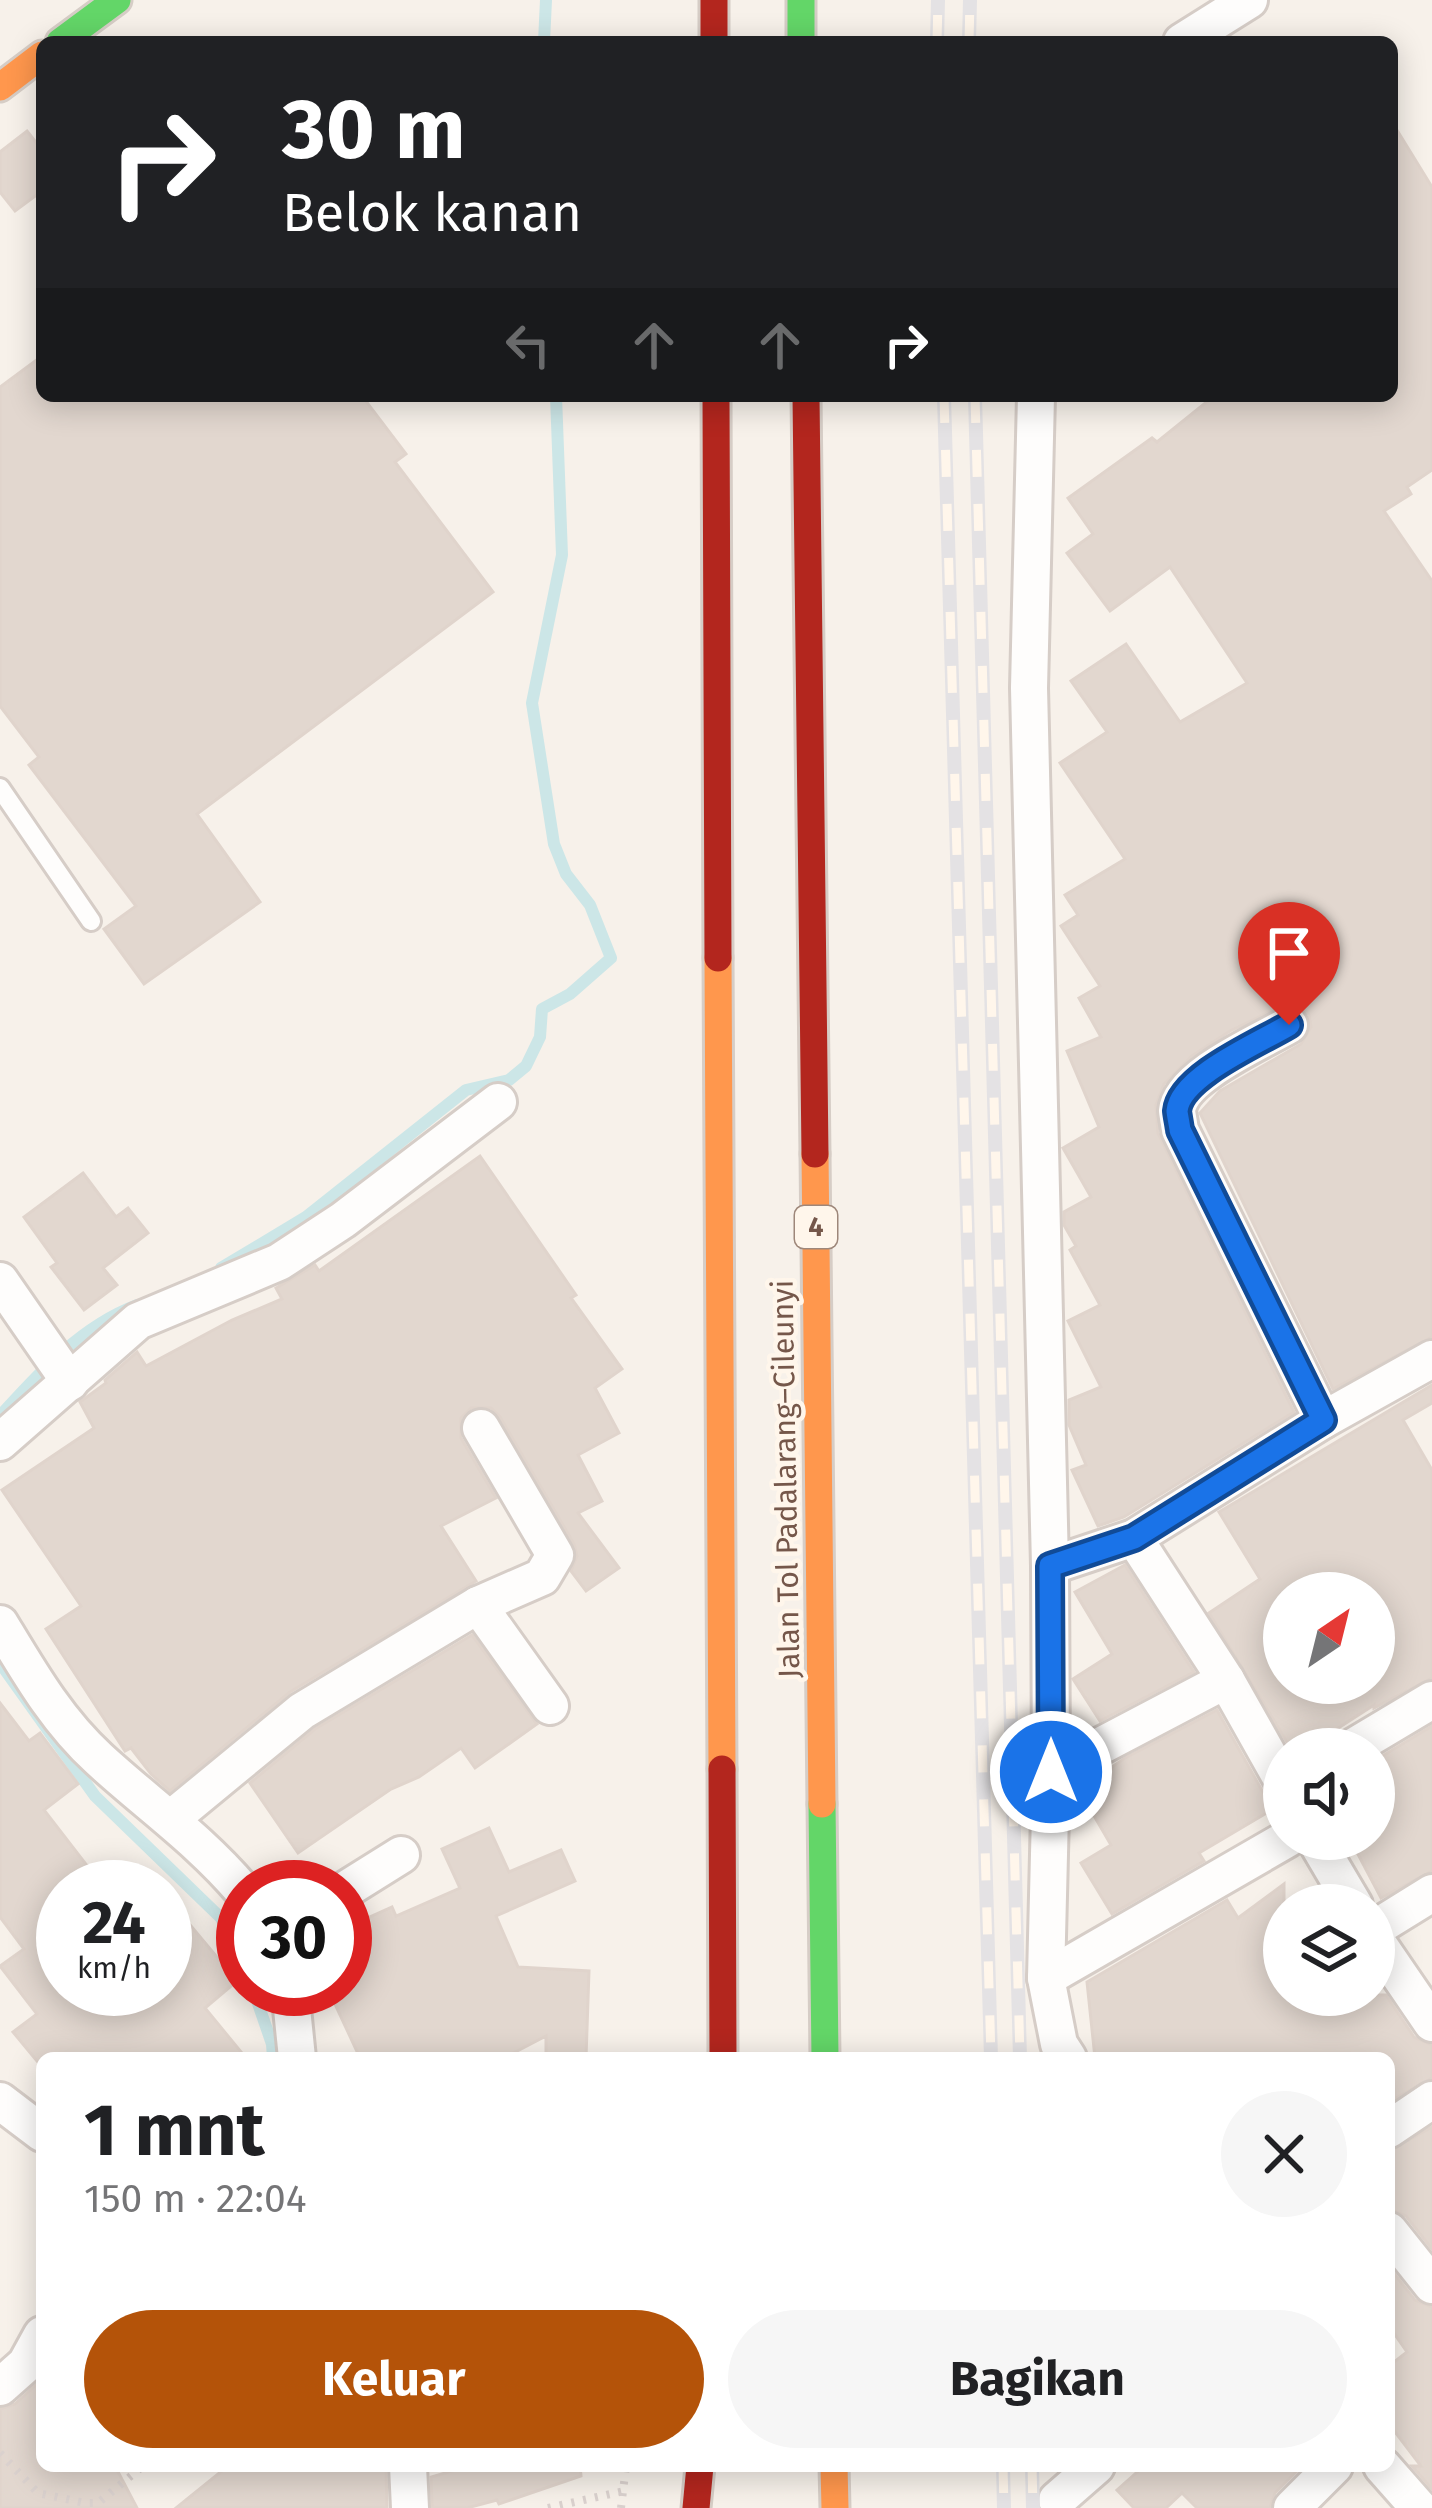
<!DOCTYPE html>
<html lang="id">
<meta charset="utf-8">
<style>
body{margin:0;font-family:"Fira Sans",sans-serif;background:#f6f6f6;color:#202124;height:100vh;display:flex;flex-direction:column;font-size:45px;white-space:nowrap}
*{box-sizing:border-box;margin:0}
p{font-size:39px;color:#757577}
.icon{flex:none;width:66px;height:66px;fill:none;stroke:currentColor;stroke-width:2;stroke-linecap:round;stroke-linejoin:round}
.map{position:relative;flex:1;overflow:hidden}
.drawer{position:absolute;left:36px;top:2052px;width:1359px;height:420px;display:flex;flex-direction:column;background:#fff;border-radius:18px;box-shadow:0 6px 30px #0003}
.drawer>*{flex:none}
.hud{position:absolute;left:36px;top:36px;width:1362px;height:366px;border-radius:18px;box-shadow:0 6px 30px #0003;background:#202124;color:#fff;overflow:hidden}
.needle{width:78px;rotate:35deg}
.fabs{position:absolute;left:1263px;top:1572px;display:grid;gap:24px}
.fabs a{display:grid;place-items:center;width:132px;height:132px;border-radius:50%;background:#fff;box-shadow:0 6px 30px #0003;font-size:60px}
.speed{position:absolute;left:36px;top:1860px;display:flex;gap:24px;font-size:60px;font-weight:700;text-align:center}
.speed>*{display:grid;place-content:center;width:156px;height:156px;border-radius:50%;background:#fff;box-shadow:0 6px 30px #0003;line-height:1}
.speed small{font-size:30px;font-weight:400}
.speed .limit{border:18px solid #d22;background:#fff;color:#111}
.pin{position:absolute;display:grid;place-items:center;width:102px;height:102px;color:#fff;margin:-123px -51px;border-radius:50% 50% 50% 0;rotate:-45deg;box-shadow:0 0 12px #0007}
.pin .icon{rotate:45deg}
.me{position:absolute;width:132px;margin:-66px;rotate:0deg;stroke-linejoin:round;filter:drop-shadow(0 0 9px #0008)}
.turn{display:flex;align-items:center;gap:42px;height:252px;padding:0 48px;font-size:54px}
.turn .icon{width:156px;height:156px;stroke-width:2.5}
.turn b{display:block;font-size:84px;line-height:102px}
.lanes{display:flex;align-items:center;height:114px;padding:0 48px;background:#0003;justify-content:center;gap:60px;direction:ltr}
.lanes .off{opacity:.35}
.round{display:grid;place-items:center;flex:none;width:126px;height:126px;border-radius:63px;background:#f6f6f6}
.summary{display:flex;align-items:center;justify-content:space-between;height:204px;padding:0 48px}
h1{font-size:72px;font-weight:700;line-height:90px}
.action{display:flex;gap:24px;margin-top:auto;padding:24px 48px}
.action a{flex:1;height:138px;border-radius:72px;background:#b45309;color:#fff;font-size:48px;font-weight:700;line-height:138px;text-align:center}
.action a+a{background:#f6f6f6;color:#202124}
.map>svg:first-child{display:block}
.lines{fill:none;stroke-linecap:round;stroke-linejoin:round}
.stream{stroke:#cce6e7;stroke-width:12}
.building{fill:#e2d7cf;stroke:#e0d4cc;stroke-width:3;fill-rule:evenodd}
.lane-casing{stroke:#d6cdc7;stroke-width:24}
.street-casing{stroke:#d6cdc7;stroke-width:42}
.fast-casing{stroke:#d6cdc6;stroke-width:33}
.slow-casing{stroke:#d6cdc6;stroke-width:33}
.jam-casing{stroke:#d6cdc6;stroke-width:33}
.path{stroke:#dad1ce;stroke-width:8;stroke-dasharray:3 9;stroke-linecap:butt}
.lane{stroke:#fefdfc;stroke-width:18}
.street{stroke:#fefdfc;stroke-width:36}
.fast{stroke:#63d668;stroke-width:27}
.slow{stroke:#ff974d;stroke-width:27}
.jam{stroke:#b3261e;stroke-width:27}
.rail-casing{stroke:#e4e2e4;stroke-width:14}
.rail{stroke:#fff6eb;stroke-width:9;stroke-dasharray:27;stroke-linecap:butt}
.route-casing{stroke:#114b97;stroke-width:30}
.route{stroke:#1a73e8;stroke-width:21}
.labels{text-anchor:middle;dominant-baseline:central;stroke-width:9;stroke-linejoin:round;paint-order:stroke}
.shield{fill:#fff6eb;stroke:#9e877a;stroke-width:3}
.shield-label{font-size:27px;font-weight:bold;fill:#75574a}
.street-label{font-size:30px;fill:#75574a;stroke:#fff6eb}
</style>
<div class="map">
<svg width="1432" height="2508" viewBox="0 0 1432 2508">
<rect width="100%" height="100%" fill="#f7f1ea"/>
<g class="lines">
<g class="stream">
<path d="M544 42 546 0"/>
<path d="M221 1268 306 1217 466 1090 509 1080 526 1066 540 1037 542 1009 570 994 611 958 590 905 566 874 554 844 532 703 562 555 556 396"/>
<path d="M0 1416C39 1373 81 1326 137 1305"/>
<path d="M0 1663 95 1796 221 1918 243 1965"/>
<path d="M253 1989 272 2044 273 2058"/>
</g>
</g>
<g class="building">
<path d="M1392 122 1432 187V470L1407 487 1411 494 1384 511 1432 581V1337L1333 1389 1200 1113 1220 1091 1301 1044 1311 1027 1309 1015 1302 1006 1288 1003 1230 1031 1192 1056 1164 1084 1156 1105 1158 1133 1294 1412 1124 1517 1098 1526 1072 1470 1086 1465 1069 1425V1400L1101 1387 1068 1321 1100 1305 1070 1250 1076 1246 1064 1225V1212L1091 1197 1063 1148 1099 1127 1067 1051 1101 1037 1079 998 1100 986 1061 926 1078 915 1065 895 1125 859 1060 763 1107 732 1071 681 1126 644 1180 722 1247 683 1170 567 1110 611 1067 553 1093 534 1068 498 1152 438 1157 442 1214 396H1392Z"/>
<path d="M27 131 42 150V191L15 211 0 192V152Z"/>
<path d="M42 356V396H362L406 454 395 462 493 592 197 814 260 902 144 984 104 929 136 906 29 765 39 757 0 706V387Z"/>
<path d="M480 1156 576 1295 571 1298 622 1369 595 1388 619 1433 578 1455 602 1501 578 1513 619 1568 586 1591 571 1571 577 1556 574 1544 500 1417 491 1408H471L461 1418V1438L496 1498 441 1526 476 1581 290 1692 170 1791 151 1774 131 1748 125 1751 46 1629 81 1606 2 1490 94 1428 80 1402 106 1383 105 1380 137 1352 146 1366 232 1320 282 1299 276 1288 315 1265 319 1271Z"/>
<path d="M83 1173 116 1217 128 1208 148 1233 103 1268 117 1285 84 1310 51 1267 57 1263 24 1217Z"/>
<path d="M1432 1385V1403L1403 1420 1432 1470V1678L1374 1708V1705L1329 1734 1326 1730 1291 1749 1209 1613 1260 1579 1219 1512ZM1284 1593H1374V1683H1284Z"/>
<path d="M1125 1565 1194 1672 1100 1721 1073 1679 1112 1654 1075 1592Z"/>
<path d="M472 1635 537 1724 475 1768 461 1748 419 1777 391 1789 298 1853 250 1783 315 1729Z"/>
<path d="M0 1703 29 1741 40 1733 78 1784 44 1810 95 1876 81 1887H63V1989H165V1895L237 1981 205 2008 246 2058H42V2067L13 2032 37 2014 0 1966 24 1949 0 1917Z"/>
<path d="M1217 1710 1264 1794 1280 1805 1199 1853 1204 1861 1112 1914 1081 1863 1111 1845 1079 1790 1125 1758Z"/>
<path d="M1432 1726V1871L1381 1898 1350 1839H1374V1761Z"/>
<path d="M489 1828 509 1872 561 1850 575 1881 496 1916 518 1967 589 1971 586 2058H546V2036L504 2058H360L328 1989H345V1972L368 1961 352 1925 392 1907 396 1916 460 1888 442 1849Z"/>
<path d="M1284 1884V1995H1386L1414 2037 1432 2045V2078L1389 2102V2058H1095L1087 1982 1227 1900 1238 1918Z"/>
<path d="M1432 2127V2249L1406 2216 1389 2209V2151Z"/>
<path d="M1389 2267 1415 2300 1432 2307V2489L1412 2466H1421L1389 2424V2366L1407 2352 1389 2326Z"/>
<path d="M40 2381 42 2466H115L137 2508H0V2409L15 2404Z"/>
<path d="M228 2466H386L387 2508H176Z"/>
<path d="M469 2466H580L581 2476 499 2504 497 2500 467 2508H432L431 2477Z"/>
<path d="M1144 2466H1302L1275 2493 1270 2508H1197L1182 2493 1166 2508H1134L1117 2490Z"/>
</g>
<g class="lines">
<g class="lane-casing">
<path id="lane" d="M0 788 91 921"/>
</g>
<g class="street-casing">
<g id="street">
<path d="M1182 42 1249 0"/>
<path d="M1036 396 1029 688 1050 1566 1051 1772 1046 1978 1059 2044 1068 2058"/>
<path d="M1289 1025C1260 1042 1180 1076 1177 1111 1177 1112 1180 1129 1180 1130L1323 1420"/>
<path d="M0 1281 70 1382"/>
<path d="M0 1442 138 1321 279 1262 343 1220 498 1102"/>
<path d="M1134 1538 1226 1680 1284 1783"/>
<path d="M1050 1566 1134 1538 1323 1420 1432 1359"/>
<path d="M478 1605 550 1706"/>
<path d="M0 1624C29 1672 57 1721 99 1759 148 1804 200 1840 243 1891"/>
<path d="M1350 1749 1432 1700"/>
<path d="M1051 1772 1226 1680"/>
<path d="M172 1818 302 1711 478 1605 542 1577 555 1555 481 1428"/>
<path d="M1315 1839 1354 1905"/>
<path d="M345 1890 401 1855"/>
<path d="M1374 1929 1432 1893"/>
<path d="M1374 1938 1432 2023"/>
<path d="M1046 1978 1287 1839"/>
<path d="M290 1989 297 2058"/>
<path d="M0 2101 42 2133"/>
<path d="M1389 2129 1432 2100"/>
<path d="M1389 2231 1432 2285"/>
<path d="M0 2387 26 2364 42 2335"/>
<path d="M408 2466 410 2508"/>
<path d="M1382 2466 1419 2508"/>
<path d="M1057 2500 1096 2466"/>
<path d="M1292 2508 1334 2466"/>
</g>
</g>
<g class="fast-casing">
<g id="fast">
<path d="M801 0V42"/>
<path d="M60 42 117 0"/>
<path d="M822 1804 825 2058"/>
</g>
</g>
<g class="slow-casing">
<g id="slow">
<path d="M0 87 42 55"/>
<path d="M718 958 722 1769"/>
<path d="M815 1154 822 1804"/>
<path d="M834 2466 835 2508"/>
</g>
</g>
<g class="jam-casing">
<g id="jam">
<path d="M714 0V42"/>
<path d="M716 396 718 958"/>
<path d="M806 396 815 1154"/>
<path d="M722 1769 723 2058"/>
<path d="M696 2508 700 2466"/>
</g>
</g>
<g class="path">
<path d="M0 2453 38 2493 85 2503H98L143 2466"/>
<path d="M548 2508 624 2491"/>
<path d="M621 2508 626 2466"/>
</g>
<use href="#lane" class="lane"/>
<use href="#street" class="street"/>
<use href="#fast" class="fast"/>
<use href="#slow" class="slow"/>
<use href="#jam" class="jam"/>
<g class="rail-casing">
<g id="rail">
<path d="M937 42 938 0"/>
<path d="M969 42 970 0"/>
<path d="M944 396 991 2058"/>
<path d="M975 396 1020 2058"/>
<path d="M1003 2466 1004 2508"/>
<path d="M1032 2466 1033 2508"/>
</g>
</g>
<use href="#rail" class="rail"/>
</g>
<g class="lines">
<g class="route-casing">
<path id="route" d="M1051 1772 1050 1566 1134 1538 1323 1420 1180 1130C1180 1128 1177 1113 1177 1111 1180 1076 1261 1042 1289 1025"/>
</g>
<use href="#route" class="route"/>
</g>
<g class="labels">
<rect class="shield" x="795" y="1206" width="42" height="42" rx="9"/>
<g class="shield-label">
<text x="816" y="1227">4</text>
</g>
<g class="street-label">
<text transform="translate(786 1479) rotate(-91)">Jalan Tol Padalarang–Cileunyi</text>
</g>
</g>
</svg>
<div class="fabs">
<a><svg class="needle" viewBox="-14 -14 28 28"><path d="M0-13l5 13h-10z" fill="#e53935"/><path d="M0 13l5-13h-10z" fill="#757577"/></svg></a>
<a><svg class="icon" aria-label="sound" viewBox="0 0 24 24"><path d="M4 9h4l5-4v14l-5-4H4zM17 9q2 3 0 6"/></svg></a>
<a><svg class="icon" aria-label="layers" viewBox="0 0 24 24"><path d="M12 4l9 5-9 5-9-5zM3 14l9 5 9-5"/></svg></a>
</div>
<div class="speed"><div>24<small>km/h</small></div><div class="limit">30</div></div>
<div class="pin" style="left:1289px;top:1025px;background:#d93025"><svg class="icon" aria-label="arrive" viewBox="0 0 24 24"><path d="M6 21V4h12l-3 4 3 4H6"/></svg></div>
<svg class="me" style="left:1051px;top:1772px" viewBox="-20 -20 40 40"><circle r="17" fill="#1a73e8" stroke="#fff" stroke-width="3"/><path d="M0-11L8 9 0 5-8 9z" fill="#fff"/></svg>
<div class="hud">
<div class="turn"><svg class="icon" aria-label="right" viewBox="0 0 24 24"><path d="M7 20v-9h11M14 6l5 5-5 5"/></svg><div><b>30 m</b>Belok kanan</div></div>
<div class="lanes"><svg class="icon off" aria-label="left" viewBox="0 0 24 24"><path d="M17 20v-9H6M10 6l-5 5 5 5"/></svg><svg class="icon off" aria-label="ahead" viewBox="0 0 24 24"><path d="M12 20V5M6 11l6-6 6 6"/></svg><svg class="icon off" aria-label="ahead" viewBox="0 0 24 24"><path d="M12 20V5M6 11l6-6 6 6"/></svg><svg class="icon" aria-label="right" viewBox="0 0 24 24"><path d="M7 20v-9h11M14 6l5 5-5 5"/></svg></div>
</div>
<section class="drawer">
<div class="summary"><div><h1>1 mnt</h1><p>150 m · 22:04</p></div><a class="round"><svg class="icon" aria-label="close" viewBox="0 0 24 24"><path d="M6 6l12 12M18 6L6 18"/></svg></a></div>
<div class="action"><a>Keluar</a><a>Bagikan</a></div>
</section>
</div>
